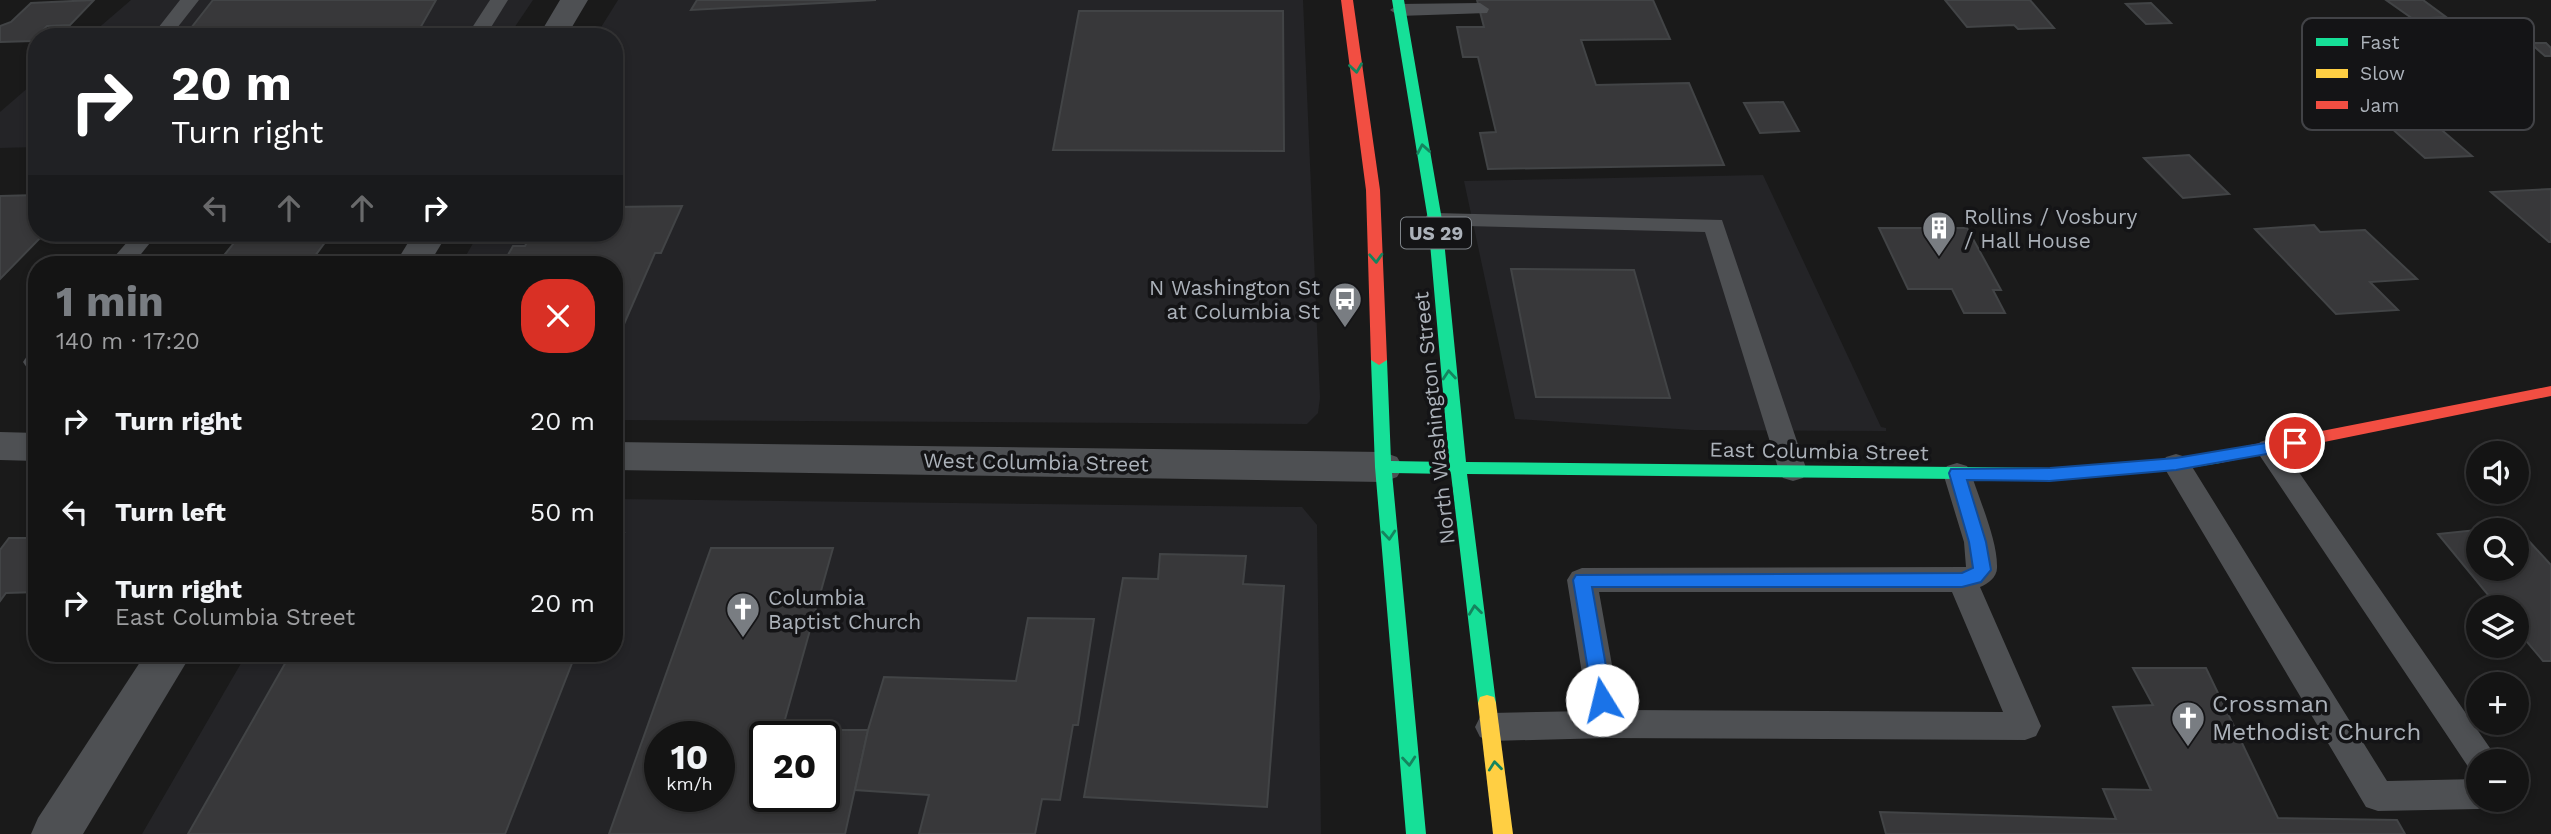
<!DOCTYPE html>
<meta charset="utf-8">
<style>
body{margin:0;font-family:"Work Sans",sans-serif;background:#212122;color:#f1f3f6;height:100vh;display:flex;flex-direction:column;font-size:26px;white-space:nowrap}
*{box-sizing:border-box;margin:0}
p{font-size:23px;color:#9d9ea0}
.icon{flex:none;width:38px;height:38px;fill:none;stroke:currentColor;stroke-width:2;stroke-linecap:round;stroke-linejoin:round}
.map{position:relative;flex:1;overflow:hidden}
.drawer{position:absolute;left:28px;top:256px;width:595px;height:406px;display:flex;flex-direction:column;background:#141414;border-radius:28px;box-shadow:0 4px 10px #0003,0 0 0 2px #333334}
.drawer>*{flex:none}
.banner{position:absolute;left:28px;top:28px;width:595px;height:214px;border-radius:28px;box-shadow:0 4px 10px #0003,0 0 0 2px #333334;background:#202124;color:#fff;overflow:hidden}
.buttons{position:absolute;left:2466px;top:441px;display:grid;gap:14px}
.buttons a{display:grid;place-items:center;width:63px;height:63px;border-radius:50%;background:#141414;box-shadow:0 4px 10px #0003,0 0 0 2px #333334;font-size:35px}
.speed{position:absolute;left:644px;top:721px;display:flex;gap:14px;font-size:35px;font-weight:700;text-align:center}
.speed>*{display:grid;place-content:center;width:91px;height:91px;border-radius:50%;background:#141414;box-shadow:0 4px 10px #0003,0 0 0 2px #333334;line-height:1}
.speed small{font-size:18px;font-weight:400}
.speed .limit{border:4px solid #111;border-radius:10px;background:#fff;color:#111}
.pin{position:absolute;display:grid;place-items:center;width:60px;height:60px;color:#fff;margin:-30px;border:4px solid #fff;border-radius:50%;box-shadow:0 2px 7px #0007}
.me{position:absolute;width:77px;margin:-38px;rotate:351deg;stroke-linejoin:round;filter:drop-shadow(0 0 5px #0008)}
.turn{display:flex;align-items:center;gap:24px;height:147px;padding:0 28px;font-size:32px}
.turn .icon{width:91px;height:91px;stroke-width:2.5}
.turn b{display:block;font-size:49px;line-height:60px}
.lanes{display:flex;align-items:center;height:66px;padding:0 28px;background:#0003;justify-content:center;gap:35px;direction:ltr}
.lanes .off{opacity:.35}
.round{display:grid;place-items:center;flex:none;width:74px;height:74px;border-radius:28px;background:#212122}
.summary{display:flex;align-items:center;justify-content:space-between;height:119px;padding:0 28px}
h1{font-size:42px;font-weight:700;line-height:52px;color:#797d82}
ul{padding:0;list-style:none}
li{display:flex;align-items:center;gap:21px;height:91px;padding:0 28px}
li div{flex:1}
li b{display:block;font-size:26px}
li em{font-style:normal}
.map>svg:first-child{display:block}
.built{fill:#242427;fill-rule:evenodd}
.building{fill:#38383a;stroke:#424446;stroke-width:2;fill-rule:evenodd}
.lines{fill:none;stroke-linecap:round;stroke-linejoin:round}
.lane{fill:#4e5053;fill-rule:evenodd}
.street{fill:#4e5053;fill-rule:evenodd}
.fast{fill:#16e098;fill-rule:evenodd}
.slow{fill:#ffcf43;fill-rule:evenodd}
.jam{fill:#f24e42;fill-rule:evenodd}
.oneway{stroke:#15845e}
.route{fill:#1a73e8;stroke:#114b97;stroke-width:2}
.labels{text-anchor:middle;dominant-baseline:central;stroke-width:7;stroke-linejoin:round;paint-order:stroke}
.shield{fill:#141416;stroke:#7e8389;stroke-width:2}
.shield-label{font-size:19px;font-weight:bold;fill:#acb2ba}
.poi-label{font-size:21px;fill:#acb2ba;stroke:#141416;text-anchor:start}
.street-label{font-size:21px;fill:#acb2ba;stroke:#141416}
.near-poi-label{font-size:24px;fill:#acb2ba;stroke:#141416;text-anchor:start}
.key{fill:#141416;stroke:#424347;stroke-width:2}
.key-label{font-size:19px;fill:#acb2ba}
</style>
<div class="map">
<svg width="2551" height="834" viewBox="0 0 2551 834">
<rect width="100%" height="100%" fill="#1a1a1a"/>
<g class="built">
<path d="M131 0H533L508 37H88Z"/>
<path d="M618 0H1303L1320 398 1318 413 1307 424 614 420V264H461L479 233H614V37H595Z"/>
<path d="M37 80V147L0 148V112Z"/>
<path d="M1763 175 1881 427 1886 428V431L1694 430 1515 419 1464 181Z"/>
<path d="M614 499 1302 507 1317 525 1321 834H142L247 653H614ZM660 737H719V796H660ZM765 737H824V796H765Z"/>
</g>
<g class="building">
<path d="M94 0 70 25 47 26 33 41 0 42V26L11 22 31 3Z"/>
<path d="M213 0H436L415 37H184Z"/>
<path d="M697 0H876L691 10Z"/>
<path d="M1477 0H1653L1670 39 1581 40 1596 85 1689 83 1724 165 1488 169 1480 133 1496 132 1478 57H1463L1457 27H1484Z"/>
<path d="M1945 0H2030L2054 28 2018 29 2014 25 1967 27Z"/>
<path d="M2386 0H2423L2446 17 2413 19Z"/>
<path d="M2151 3 2171 23 2146 24 2126 4Z"/>
<path d="M1079 11H1283L1284 151 1053 150Z"/>
<path d="M2530 43H2546L2551 48V56H2545Z"/>
<path d="M1783 102 1799 131 1760 133 1744 103Z"/>
<path d="M2436 125 2472 156 2425 158 2390 127Z"/>
<path d="M2189 155 2229 194 2183 198 2144 158Z"/>
<path d="M2551 189V242H2549L2491 192Z"/>
<path d="M37 195V233H45L0 279V196Z"/>
<path d="M682 206 661 253H655L614 347V264H503L513 246H525L532 233H614V207Z"/>
<path d="M2314 225 2320 232 2365 230 2417 279 2370 282 2398 310 2336 314 2255 229Z"/>
<path d="M1879 228H1967L2001 290H1993L2005 313H1964L1952 289H1908Z"/>
<path d="M242 233H332L309 264H217Z"/>
<path d="M1511 269 1634 270 1670 398 1536 397Z"/>
<path d="M2515 526 2551 565V661H2543L2516 629V607H2498L2438 534ZM2478 530H2516V569H2478Z"/>
<path d="M614 533H624L614 557Z"/>
<path d="M9 538H37V592L6 593 0 601V550Z"/>
<path d="M711 548H833L782 730H868L845 834H609ZM660 737H719V796H660ZM765 737H824V796H765Z"/>
<path d="M1160 554 1246 556 1243 584 1284 586 1267 807 1084 797 1123 578 1158 579Z"/>
<path d="M1028 618 1094 619 1078 725H1073L1060 800 1042 799 1035 834H919L929 795 855 790 868 730 884 677 1016 681Z"/>
<path d="M291 653H576L505 834H188Z"/>
<path d="M2133 668H2206L2278 818 2397 820 2405 834H1886L1880 812 2116 819 2103 789 2151 790 2113 707 2153 705Z"/>
</g>
<g class="lines">
<g class="lane">
<path d="M180 0H199L170 37H151Z"/>
<path d="M490 0H508L485 37H466Z"/>
<path d="M1480 3 1489 9 1487 13 1399 16 1390 10 1399 4Z"/>
<path d="M1435 213 1722 220 1807 471 1803 478 1793 481 1783 478 1779 471 1705 232 1427 225 1424 220 1427 215Z"/>
<path d="M135 233H158L133 264H108Z"/>
<path d="M37 353V371L27 368 23 362 27 356Z"/>
<path d="M2269 439 2278 442 2499 761H2478V774L2471 771 2260 456 2256 449 2260 442Z"/>
<path d="M2176 454 2186 457 2387 781 2478 779V800H2492L2490 805 2478 809 2378 811 2366 807 2162 464 2166 457Z"/>
<path d="M1957 463 1967 466 1971 473C1979 499 1998 541 1997 568 1997 577 1988 584 1980 587L2041 726 2036 736 2025 740 1606 738 1491 741 1480 737 1475 727 1480 717 1491 713 1588 711 1567 580 1572 572 1582 568 1966 567 1964 542 1943 473 1947 466ZM1599 592H1952L2003 712 1620 710Z"/>
</g>
<g class="street">
<path d="M560 0H588L566 37H538Z"/>
<path d="M414 233H448L429 264H395Z"/>
<path d="M0 432 37 433V461L0 460Z"/>
<path d="M614 442 1383 452 1397 457 1403 467 1397 477 1383 482 614 470Z"/>
<path d="M146 653H192L83 834H31L38 818Z"/>
</g>
<path class="fast" d="M1392 0H1404L1442 220 1466 462 2050 468 2176 458 2220 451 2226 453 2228 457 2226 461 2220 463 2176 470 2050 480 1467 474 1496 703 1494 709 1487 711 1480 709 1478 703 1451 474 1392 473 1426 834H1406L1375 467 1371 360 1374 356H1384L1387 360 1391 461 1449 462 1428 220Z"/>
<path class="slow" d="M1487 695 1494 697 1496 703 1513 834H1493L1478 703 1480 697Z"/>
<g class="jam">
<path d="M1341 0H1353L1380 190 1387 360 1379 365 1371 360 1366 190Z"/>
<path d="M2551 386V396L2220 463 2214 461 2212 457 2214 453 2220 451Z"/>
</g>
</g>
<defs><path id="oneway-chevron" d="M-2-3.5L2.5 0L-2 3.5" fill="none" stroke-width="1.6" stroke-linecap="round" stroke-linejoin="round" transform="scale(1.75)"/></defs>
<g class="oneway">
<use href="#oneway-chevron" transform="translate(1356 68) rotate(82)"/>
<use href="#oneway-chevron" transform="translate(1423 149) rotate(-100)"/>
<use href="#oneway-chevron" transform="translate(1376 258) rotate(87)"/>
<use href="#oneway-chevron" transform="translate(1449 375) rotate(-95)"/>
<use href="#oneway-chevron" transform="translate(1389 535) rotate(85)"/>
<use href="#oneway-chevron" transform="translate(1475 610) rotate(-97)"/>
<use href="#oneway-chevron" transform="translate(1409 761) rotate(85)"/>
<use href="#oneway-chevron" transform="translate(1495 766) rotate(-96)"/>
</g>
<path class="route" d="M2295 438 2303 443 2301 448 2176 470 2050 481 1967 480 1986 542 1991 570 1981 582 1962 587H1592L1612 700 1609 706 1602 708 1595 706 1593 700 1573 580 1576 575 1962 573 1973 568 1969 542 1949 473 1951 469 2050 468 2176 458Z"/>
<defs>
<g id="building-pin" transform="scale(1.75)"><path d="M0 17L-7.5 6A9.5 9.5 0 1 1 7.5 6Z" fill="#797d82" stroke="#141416"/><path d="M-4-6H4V6H1V3H-1V6H-4ZM-2.5-4.3h1.7v1.8h-1.7ZM.8-4.3h1.7v1.8H.8ZM-2.5-1h1.7V.8h-1.7ZM.8-1h1.7V.8H.8Z" fill="#fff"/></g>
<g id="bus-pin" transform="scale(1.75)"><path d="M0 17L-7.5 6A9.5 9.5 0 1 1 7.5 6Z" fill="#797d82" stroke="#141416"/><path d="M-5-6H5V4H4V6H2V4H-2V6H-4V4H-5ZM-3.5-4V0h7V-4ZM-3.5 1.2v1.5H-2V1.2ZM2 1.2v1.5H3.5V1.2Z" fill="#fff"/></g>
<g id="church-pin" transform="scale(1.75)"><path d="M0 17L-7.5 6A9.5 9.5 0 1 1 7.5 6Z" fill="#797d82" stroke="#141416"/><path d="M-1.2-6h2.4v3.5h3.3v2.4h-3.3V6h-2.4V-.1h-3.3v-2.4h3.3Z" fill="#fff"/></g>
</defs>
<g fill-rule="evenodd">
<use href="#building-pin" x="1939" y="228"/>
<use href="#bus-pin" x="1345" y="299"/>
<use href="#church-pin" x="743" y="609"/>
<use href="#church-pin" x="2188" y="718"/>
</g>
<g class="labels">
<rect class="shield" x="1401" y="217.5" width="70" height="31" rx="5"/>
<g class="shield-label">
<text x="1436" y="233">US 29</text>
</g>
<g class="poi-label">
<text x="1964" y="216">Rollins / Vosbury<tspan x="1964" dy="24">/ Hall House</tspan></text>
<text x="1320" y="287" text-anchor="end">N Washington St<tspan x="1320" dy="24">at Columbia St</tspan></text>
<text x="768" y="597">Columbia<tspan x="768" dy="24">Baptist Church</tspan></text>
</g>
<g class="street-label">
<text transform="translate(1434 418) rotate(-96)">North Washington Street</text>
<text transform="translate(1819 451) rotate(1)">East Columbia Street</text>
<text transform="translate(1036 462) rotate(1)">West Columbia Street</text>
</g>
<g class="near-poi-label">
<text x="2212" y="704">Crossman<tspan x="2212" dy="28">Methodist Church</tspan></text>
</g>
</g>
<rect x="2302" y="18" width="232" height="112" rx="10" class="key"/>
<rect x="2316" y="38" width="32" height="8" fill="#16e098"/>
<rect x="2316" y="69" width="32" height="9" fill="#ffcf43"/>
<rect x="2316" y="101" width="32" height="8" fill="#f24e42"/>
<g class="key-label">
<text x="2360" y="49">Fast</text>
<text x="2360" y="80">Slow</text>
<text x="2360" y="112">Jam</text>
</g>
</svg>
<div class="buttons">
<a><svg class="icon" aria-label="sound" viewBox="0 0 24 24"><path d="M4 9h4l5-4v14l-5-4H4zM17 9q2 3 0 6"/></svg></a>
<a><svg class="icon" aria-label="search" viewBox="0 0 24 24"><circle cx="10" cy="10" r="6"/><path d="M15 15l6 6"/></svg></a>
<a><svg class="icon" aria-label="layers" viewBox="0 0 24 24"><path d="M12 4l9 5-9 5-9-5zM3 14l9 5 9-5"/></svg></a>
<a>+</a>
<a>−</a>
</div>
<div class="speed"><div>10<small>km/h</small></div><div class="limit">20</div></div>
<div class="pin" style="left:2295px;top:443px;background:#d93025"><svg class="icon" aria-label="arrive" viewBox="0 0 24 24"><path d="M6 21V4h12l-3 4 3 4H6"/></svg></div>
<svg class="me" style="left:1602px;top:700px" viewBox="-20 -20 40 40"><circle r="19" fill="#fff"/><path d="M0-13L10 11 0 6-10 11z" fill="#1a73e8"/></svg>
<div class="banner">
<div class="turn"><svg class="icon" aria-label="right" viewBox="0 0 24 24"><path d="M7 20v-9h11M14 6l5 5-5 5"/></svg><div><b>20 m</b>Turn right</div></div>
<div class="lanes"><svg class="icon off" aria-label="left" viewBox="0 0 24 24"><path d="M17 20v-9H6M10 6l-5 5 5 5"/></svg><svg class="icon off" aria-label="ahead" viewBox="0 0 24 24"><path d="M12 20V5M6 11l6-6 6 6"/></svg><svg class="icon off" aria-label="ahead" viewBox="0 0 24 24"><path d="M12 20V5M6 11l6-6 6 6"/></svg><svg class="icon" aria-label="right" viewBox="0 0 24 24"><path d="M7 20v-9h11M14 6l5 5-5 5"/></svg></div>
</div>
<section class="drawer">
<div class="summary"><div><h1>1 min</h1><p>140 m · 17:20</p></div><a class="round" style="background:#d93025;color:#fff"><svg class="icon" aria-label="close" viewBox="0 0 24 24"><path d="M6 6l12 12M18 6L6 18"/></svg></a></div>
<ul>
<li><svg class="icon" aria-label="right" viewBox="0 0 24 24"><path d="M7 20v-9h11M14 6l5 5-5 5"/></svg><div><b>Turn right</b></div><em>20 m</em></li>
<li><svg class="icon" aria-label="left" viewBox="0 0 24 24"><path d="M17 20v-9H6M10 6l-5 5 5 5"/></svg><div><b>Turn left</b></div><em>50 m</em></li>
<li><svg class="icon" aria-label="right" viewBox="0 0 24 24"><path d="M7 20v-9h11M14 6l5 5-5 5"/></svg><div><b>Turn right</b><p>East Columbia Street</p></div><em>20 m</em></li>
</ul>
</section>
</div>
